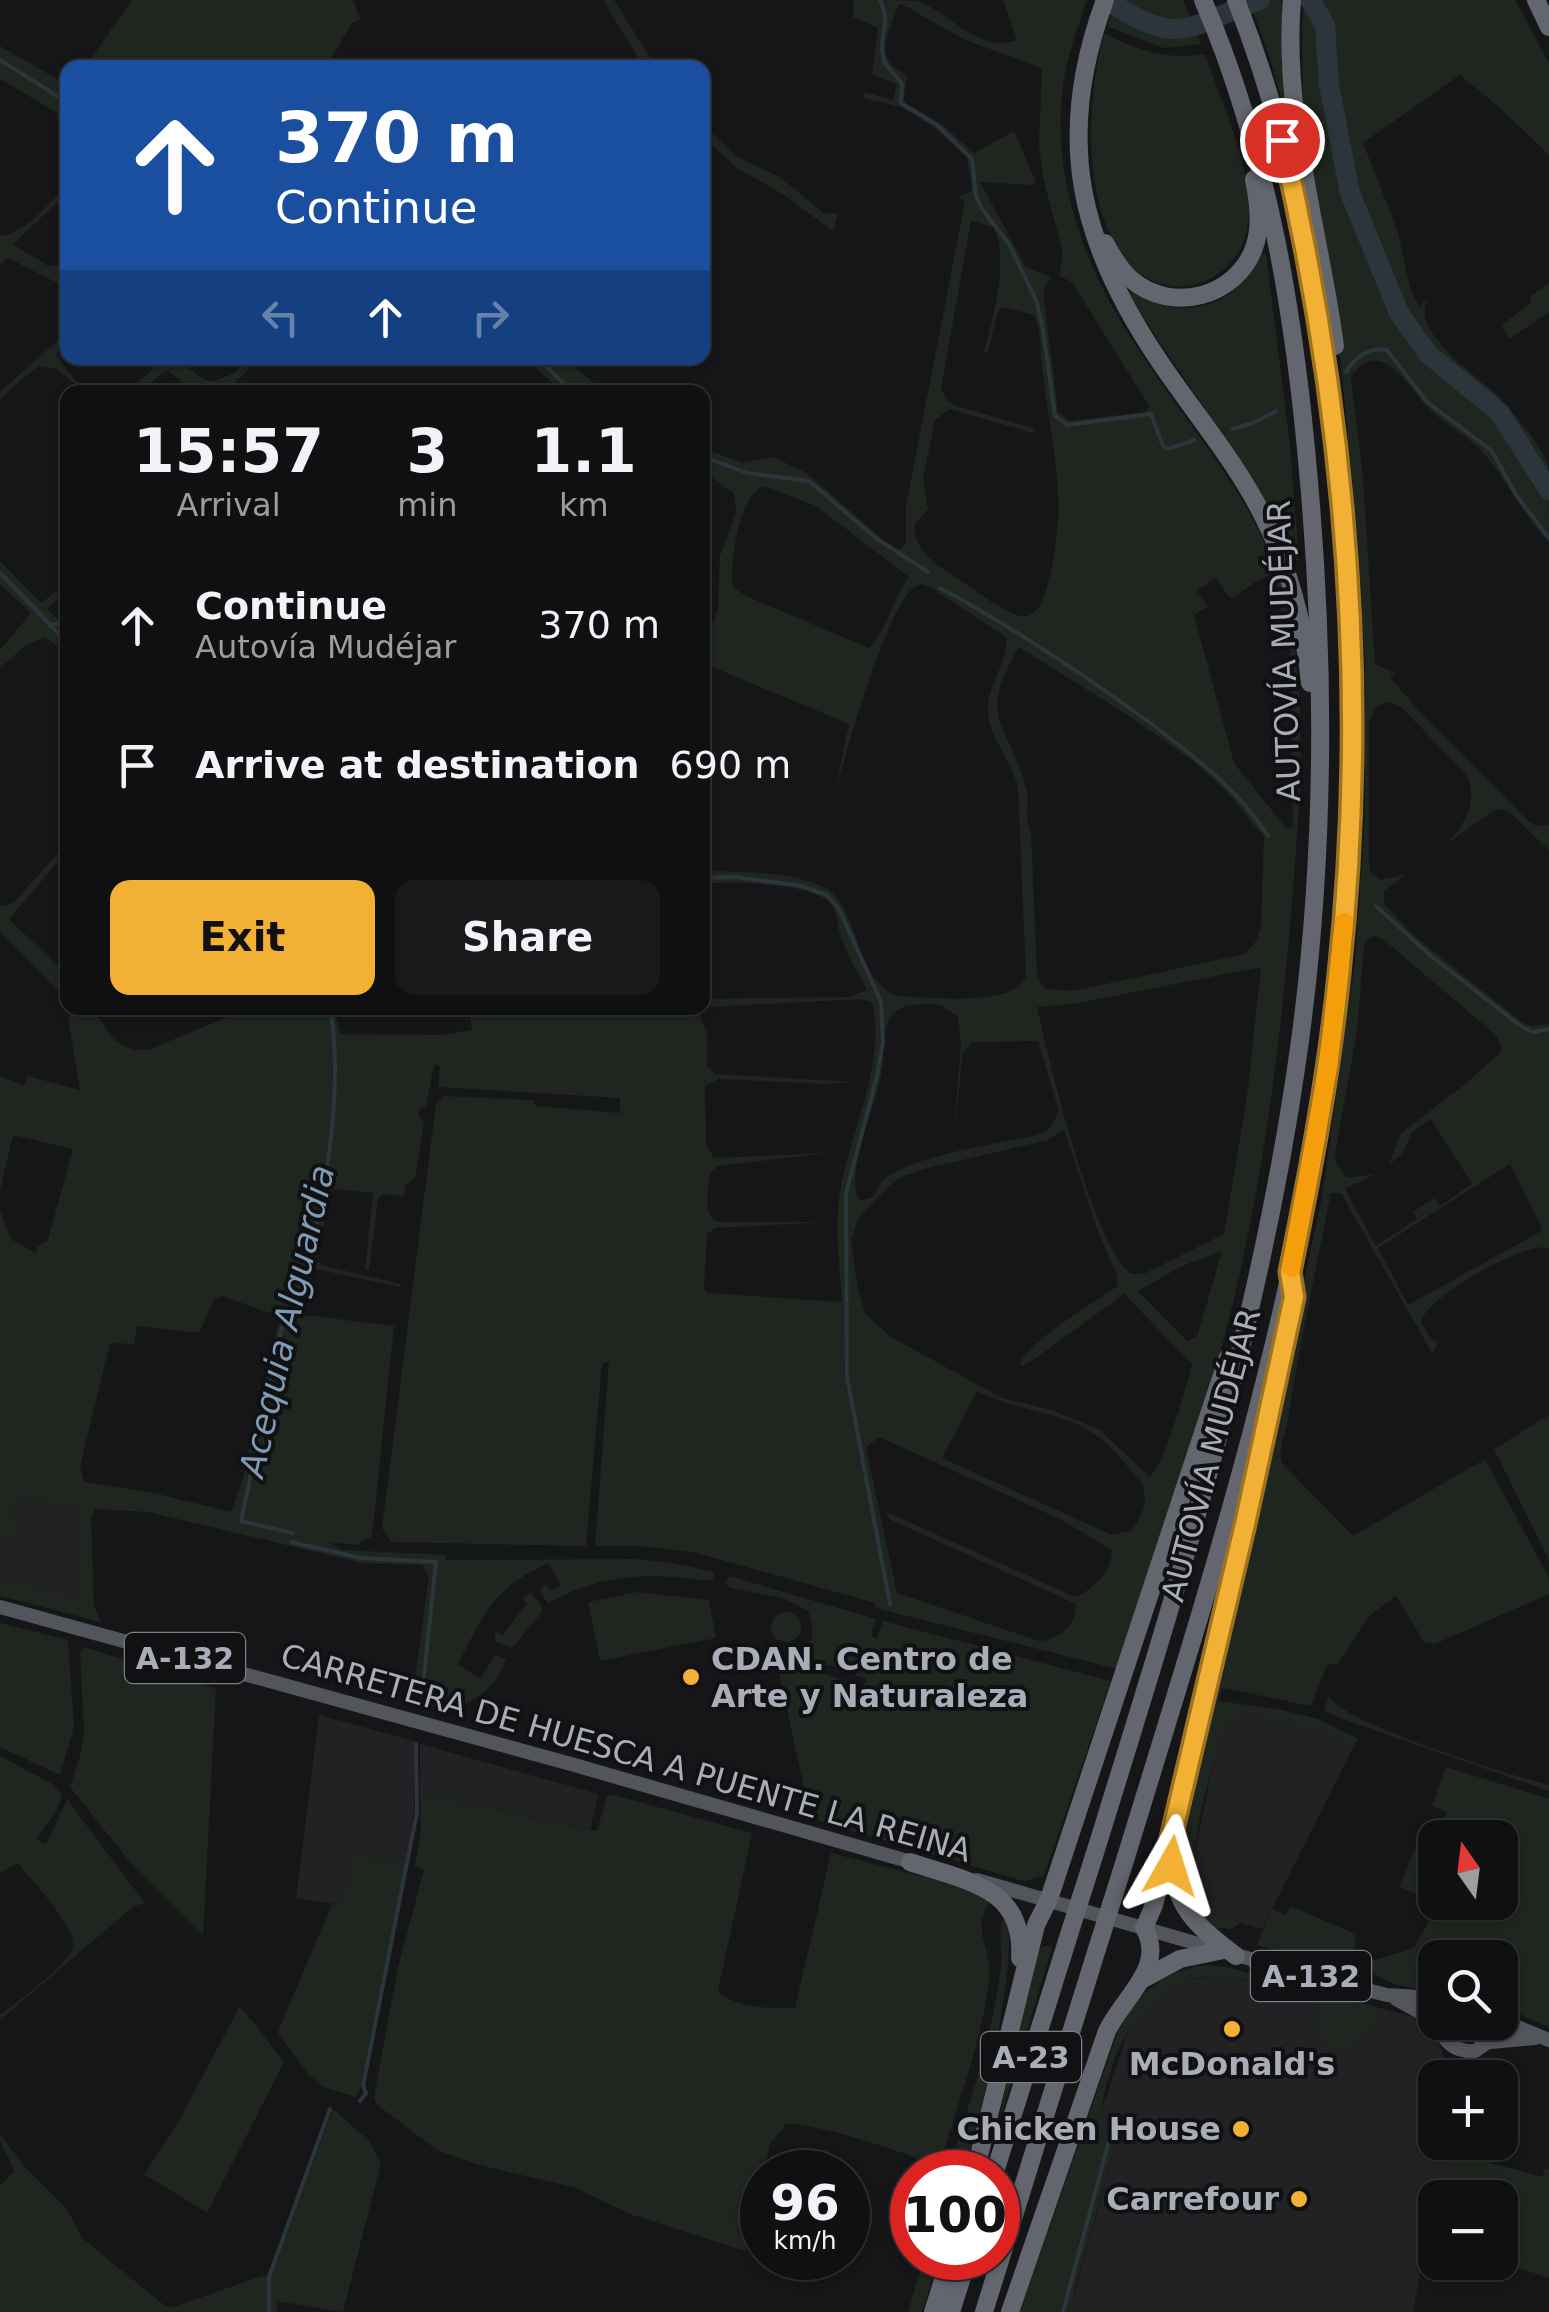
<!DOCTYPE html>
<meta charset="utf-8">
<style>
body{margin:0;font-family:"DejaVu Sans",sans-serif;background:#19191b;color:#f1f3f6;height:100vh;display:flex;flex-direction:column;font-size:38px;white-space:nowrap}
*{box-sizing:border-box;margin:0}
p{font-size:32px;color:#9c9d9f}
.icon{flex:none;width:55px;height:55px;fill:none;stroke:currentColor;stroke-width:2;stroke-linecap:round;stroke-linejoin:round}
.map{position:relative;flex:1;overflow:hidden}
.panel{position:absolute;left:60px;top:385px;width:650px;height:630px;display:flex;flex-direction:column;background:#101012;border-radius:20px;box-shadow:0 2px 8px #0004,0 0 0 2px #303032}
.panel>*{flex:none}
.top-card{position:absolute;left:60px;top:60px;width:650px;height:305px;border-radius:20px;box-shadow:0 2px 8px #0004,0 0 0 2px #303032;background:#1a4fa0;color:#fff;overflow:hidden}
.needle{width:65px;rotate:346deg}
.fabs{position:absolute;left:1418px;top:1820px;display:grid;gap:20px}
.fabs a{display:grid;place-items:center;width:100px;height:100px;border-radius:20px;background:#101012;box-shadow:0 2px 8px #0004,0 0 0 2px #303032;font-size:50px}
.speed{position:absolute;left:740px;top:2150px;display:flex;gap:20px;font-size:50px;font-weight:700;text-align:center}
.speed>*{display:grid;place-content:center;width:130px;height:130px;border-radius:50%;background:#101012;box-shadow:0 2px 8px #0004,0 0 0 2px #303032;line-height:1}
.speed small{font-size:25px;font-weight:400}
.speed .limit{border:15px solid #d22;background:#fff;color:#111}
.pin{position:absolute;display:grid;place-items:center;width:85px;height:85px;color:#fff;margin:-42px;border:5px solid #fff;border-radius:50%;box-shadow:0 2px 10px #0007}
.me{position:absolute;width:110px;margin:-55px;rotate:6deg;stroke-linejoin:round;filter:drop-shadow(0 0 8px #0008)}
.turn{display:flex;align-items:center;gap:35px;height:210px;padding:0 50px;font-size:45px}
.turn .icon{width:130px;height:130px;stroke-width:2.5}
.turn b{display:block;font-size:70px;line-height:85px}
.lanes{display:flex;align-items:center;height:95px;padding:0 50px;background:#0003;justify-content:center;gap:50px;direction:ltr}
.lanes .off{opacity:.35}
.eta{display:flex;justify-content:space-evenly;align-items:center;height:170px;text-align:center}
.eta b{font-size:60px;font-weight:800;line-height:70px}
.action{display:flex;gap:20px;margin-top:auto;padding:20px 50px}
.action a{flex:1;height:115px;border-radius:20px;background:#f2b134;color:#111;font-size:40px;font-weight:800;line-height:115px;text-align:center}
.action a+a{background:#19191b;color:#f1f3f6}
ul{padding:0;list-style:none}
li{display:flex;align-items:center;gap:30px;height:140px;padding:0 50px}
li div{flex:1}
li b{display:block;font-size:38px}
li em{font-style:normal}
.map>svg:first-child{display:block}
.built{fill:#222225}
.green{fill:#1e261f;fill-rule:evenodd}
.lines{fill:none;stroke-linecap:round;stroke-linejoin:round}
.stream{stroke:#2c353c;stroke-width:4}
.river{stroke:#2c353c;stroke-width:20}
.primary{stroke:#53555c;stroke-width:14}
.highway{stroke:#63666e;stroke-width:18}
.highway-bridge{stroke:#63666e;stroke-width:18}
.route-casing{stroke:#9d7322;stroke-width:25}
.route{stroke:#f2b134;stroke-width:18}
.slow{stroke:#f59e0b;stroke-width:18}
.poi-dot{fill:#f2b134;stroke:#111113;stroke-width:4}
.labels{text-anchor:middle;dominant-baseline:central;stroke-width:8;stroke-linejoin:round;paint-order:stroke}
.shield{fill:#111113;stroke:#7b7e86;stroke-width:2.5}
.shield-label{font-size:30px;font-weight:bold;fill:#a8adb8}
.street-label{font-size:32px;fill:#a8adb8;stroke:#111113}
.poi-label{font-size:32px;font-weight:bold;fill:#a8adb8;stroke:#111113;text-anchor:end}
.water-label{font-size:35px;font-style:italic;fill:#7f9bb3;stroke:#111113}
</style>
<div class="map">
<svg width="1549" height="2312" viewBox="0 0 1549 2312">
<rect width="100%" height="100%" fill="#161618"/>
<g class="built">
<path d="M16 1498 79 1505 81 1601 0 1579V1535L15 1539 19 1518 12 1516Z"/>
<path d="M1245 1713 1320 1730 1354 1746 1262 1929 1203 1911 1193 1880V1861L1212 1770 1226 1724Z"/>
<path d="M319 1715 415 1741 414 1812 405 1865 353 1855 342 1905 296 1898Z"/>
<path d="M420 1744 598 1794 590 1829 420 1793Z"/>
<path d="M1221 1975 1267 1985 1272 1993 1276 1979 1413 2017 1430 2029 1441 2048 1445 2066 1478 2073 1476 2077 1435 2078V2142L1458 2143 1443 2197 1435 2198V2227L1424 2252 1413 2312H1078L1075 2309 1072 2303 1117 2140 1097 2132 1100 2115 1130 2026 1150 1999 1167 1987 1182 1981Z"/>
</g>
<g class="green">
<path d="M132 0H353L360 19 352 23 326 67H85Z"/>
<path d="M603 0H614L656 67H644Z"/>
<path d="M854 0C872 0 900 0 917 1 951 12 977 54 1017 40L1003 0H1087C1078 28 1067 55 1063 85 1051 177 1084 266 1134 343 1200 446 1275 514 1294 642 1307 731 1298 826 1291 915 1280 1044 1264 1173 1234 1299 1204 1424 1157 1546 1117 1669L875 1608V1603L693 1552 639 1546H595L609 1362 602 1363 586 1546 391 1542 382 1528 436 1104 444 1096 533 1100 536 1106 620 1113V1098L438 1087 440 1066 434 1064 426 1106 419 1110 418 1115 424 1123 415 1179 406 1184 404 1196 382 1194 378 1199 369 1271 365 1270 373 1193 332 1189 316 1261 325 1266 400 1284V1287L315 1269 296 1314 394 1326 372 1536 356 1545 328 1542 342 1550 446 1555V1560L633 1559 668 1562 715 1572 712 1581C648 1573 607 1572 548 1603L541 1593 542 1586 546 1584 551 1591 560 1585 549 1563C492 1588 485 1613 458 1664L480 1679 495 1655 506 1659C489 1706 446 1721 404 1695L412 1691 414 1685 429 1576 422 1565 362 1563 148 1512 95 1509 91 1519 94 1606 101 1622 0 1596V1579L81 1600 78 1505 16 1498 12 1516 19 1518 15 1539 0 1535V1211L11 1239 37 1254V1247L48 1240 73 1149 13 1135 0 1190V1076L24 1086 28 1076 80 1090 68 1018 75 1010 73 1008H93C109 1033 114 1051 148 1050L249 1008H334L340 1034 443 1035 472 1030 469 1008H532L534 1013 702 1008 703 999 850 997 867 990C858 972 845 953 840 933 837 924 838 912 831 904 813 882 730 881 703 884V872L710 871C743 872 797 872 826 888 860 909 855 982 898 996 927 997 1016 1008 1026 976L1018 789C1013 762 991 741 988 714 985 686 1009 664 1006 637L930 587C923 585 922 583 915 587 887 604 846 755 835 791L849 724 710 666 703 693V650L718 609 720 556 736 512 734 493C721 487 715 477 703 471V448L742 463 773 457 807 473 885 541 900 550 906 543V505L965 202 958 196 972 191 967 157 934 127 901 107 863 98 864 92 893 100 897 84 872 75 878 28 853 17ZM900 3 965 40 1042 68 1039 145 1043 178 1063 253 1059 276 1072 282 1149 406 1145 412 1070 421 1058 412 1044 297V288L1052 277 1026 267 980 182 1031 185 1036 182 1014 131 974 153 943 125 903 102 907 77C902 72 892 66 888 60 880 46 894 16 900 3ZM971 221 993 227C1010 255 993 321 984 352H988L997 313 1002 307 1034 315C1042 332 1040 356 1043 375 1052 451 1069 500 1049 579 1045 593 1043 611 1027 616 1014 621 973 588 961 581 939 566 915 554 914 525L928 509 923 479 935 420 950 409 1033 433 1036 429 954 405 946 400 941 388ZM763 486 816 506 909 577C892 598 888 630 869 648L746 596 733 587C729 563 739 496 763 486ZM1272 575 1290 647 1293 827 1286 828 1234 763 1194 615 1208 606 1197 591 1215 577 1231 599 1254 583ZM1019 647 1126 714 1194 762 1228 793 1264 837 1261 927 1256 941 1245 954 1073 991 1045 989 1037 976 1031 833C1023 818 1031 803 1026 787 1006 719 977 719 1019 647ZM1261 967 1247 1097 1224 1234 1146 1273 1132 1274C1094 1251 1048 1056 1037 1007L1073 1004ZM860 999 872 1002C887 1065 849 1132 840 1193 834 1228 840 1266 842 1302L707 1293 704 1288 707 1234 715 1228 828 1222H718C701 1214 709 1190 710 1173L718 1166 829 1153 714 1158 706 1144 705 1086 718 1079 830 1084 854 1082 715 1074 707 1066V1035L699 1013 710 1007ZM941 1005 958 1017 961 1043 953 1143 963 1052 972 1042 1038 1041 1058 1108C1056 1124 1051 1129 1037 1135 998 1143 916 1155 885 1178 879 1182 878 1190 873 1197L860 1201C843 1178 877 1102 882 1072 884 1057 882 1031 890 1018 901 1001 924 1005 941 1005ZM1064 1129 1099 1234 1117 1275 1118 1286C1096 1301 1026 1343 1020 1364L1023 1366 1036 1358 1124 1294 1192 1364C1187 1386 1164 1464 1150 1477L1100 1430 1052 1410 1002 1398 891 1337 866 1315 858 1289 851 1241 858 1219 887 1188 901 1177 924 1169 1048 1140ZM1222 1251 1197 1337 1187 1341 1138 1291 1182 1266ZM222 1296 280 1317 242 1482 231 1512 154 1493 84 1482 80 1467 110 1343 134 1344 137 1326 199 1333 214 1299ZM977 1391C1016 1412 1067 1411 1100 1438 1116 1450 1129 1469 1142 1484 1149 1501 1142 1517 1131 1531L1112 1535 942 1458ZM879 1437 1062 1520 1112 1550C1112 1571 1094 1589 1075 1597L887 1512 889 1519 1076 1604C1077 1624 1059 1641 1039 1641L897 1593 866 1448Z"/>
<path d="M1117 0H1183L1201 44 1164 48 1107 26Z"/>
<path d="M1249 0H1286L1289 129 1270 58Z"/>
<path d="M1305 0H1515L1549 63V155L1500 108 1460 75 1363 143 1397 229 1411 291 1419 306 1427 301C1412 334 1477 375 1497 395 1512 411 1540 444 1548 464 1549 474 1549 527 1549 542 1523 516 1509 482 1485 455 1468 435 1443 425 1426 405 1407 385 1378 334 1351 378L1363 478 1375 664 1395 673 1390 677 1412 703 1529 822 1538 826 1549 825V850L1507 810 1496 809 1449 842C1466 821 1479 801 1466 774L1400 706 1388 702 1377 706 1369 721V863L1370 872 1380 880 1405 875 1384 891V904L1416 937 1523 1023 1531 1026 1549 1024V1248C1526 1240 1426 1297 1421 1322L1431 1339 1439 1342 1432 1353 1341 1193H1331C1316 1268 1300 1343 1288 1418 1286 1435 1277 1447 1282 1463L1353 1536 1485 1459 1549 1578V1594L1435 1644 1424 1642 1396 1596 1369 1616 1337 1665 1328 1663 1311 1706 1222 1688 1218 1701 1278 1709 1318 1719 1358 1739 1354 1746 1319 1730 1245 1713 1226 1724C1209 1778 1181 1857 1203 1911L1241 1922 1231 1929 1212 1928 1183 1893 1178 1844 1244 1563 1322 1197 1355 961 1365 815V667L1359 549 1332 274 1311 170 1303 102 1302 23ZM1374 936 1384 940 1484 1025 1497 1037 1502 1051 1463 1086 1401 1133 1389 1165 1402 1154 1412 1132 1431 1119 1472 1184 1440 1206 1434 1198 1413 1212 1417 1219 1376 1246 1345 1189 1375 1174 1347 1178 1337 1165 1335 1154 1357 1031 1364 946 1368 938ZM1510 1164 1543 1230 1408 1305 1378 1248Z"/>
<path d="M1104 33C1138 51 1166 60 1205 54 1222 106 1255 169 1248 224 1240 284 1167 309 1128 262 1080 206 1087 99 1104 33Z"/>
<path d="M0 46 67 85V119L0 79Z"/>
<path d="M703 124 737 157 778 176 824 213 838 214 833 231 781 193 738 169 703 137Z"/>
<path d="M67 186V193L13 244 48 266H67V288L8 258 0 264V236C27 233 48 203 67 186Z"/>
<path d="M1261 253 1266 254 1290 445 1299 561 1294 560C1250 462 1181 380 1126 289 1180 322 1232 313 1261 253Z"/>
<path d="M1549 283V312L1509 339 1502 325 1531 303 1530 297Z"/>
<path d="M67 332V339L56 355 84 392 57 369 38 366 0 399V392Z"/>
<path d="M158 358H175L205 380 215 381 236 372 248 358H260L225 392H196L167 370 138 392H127L161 362Z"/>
<path d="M525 358H562L606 392H563Z"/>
<path d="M0 561 41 603 67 583V588L47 609 57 618H67V654L45 637 25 646 0 668V650L31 613 0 584Z"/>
<path d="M67 843V851L9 919 67 975V1000L0 932V905L7 906 15 901Z"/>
<path d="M1549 1415V1560L1494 1449Z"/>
<path d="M729 1576 876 1619 871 1636 877 1639 883 1621 1111 1681 1044 1876 1024 1881 824 1823 810 1815 779 1673 815 1671 863 1687 866 1679 830 1665 782 1662 783 1658C809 1655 820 1634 807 1610L782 1598 729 1588 726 1584Z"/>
<path d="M531 1592 542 1607V1612L512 1648 495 1641V1631L502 1635 527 1604 523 1598Z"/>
<path d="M637 1592 709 1600 716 1638 600 1661 588 1602Z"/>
<circle cx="786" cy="1627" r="15"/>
<path d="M0 1623 68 1640 74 1726 60 1775 0 1747Z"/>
<path d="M84 1647 216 1689 203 1936 134 1867 70 1787 81 1753 84 1731 80 1653Z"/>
<path d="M1329 1696C1341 1723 1513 1776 1549 1785V1791L1340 1718 1324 1710Z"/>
<path d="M0 1756 54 1785 62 1795 55 1814 36 1839 43 1844 48 1841 67 1799 145 1903 134 1906 0 2020V2015C15 2004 71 1963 73 1946 76 1926 31 1880 18 1863L0 1873Z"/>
<path d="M1446 1767 1549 1799V2026C1507 2013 1500 2001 1500 1958H1435V1988C1417 1991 1382 1984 1371 1970L1372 1961 1414 1948 1438 1904 1436 1902H1500V1838H1435V1902L1399 1887 1424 1827 1440 1832 1447 1812 1432 1806Z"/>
<path d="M420 1793 597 1831 607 1796 614 1795 752 1833 718 1991C733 2008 773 2009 795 2008L831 1853 949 1883 986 1898 989 1903C971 1933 992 1946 989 1978 984 2035 955 2111 939 2168 911 2153 815 2123 786 2124L770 2144 745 2251 630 2214 576 2188 476 2164 437 2150 376 2104 374 2097 398 1967 424 1870 415 1866 421 1831Z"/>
<path d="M353 1855 405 1865 361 2086 356 2097 323 2087 309 2075 279 2035V2029L332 1904 342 1905Z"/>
<path d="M1290 1906 1356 1934 1352 1961 1336 1968 1257 1945 1272 1909 1285 1915Z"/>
<path d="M1006 1913C1021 1957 979 2122 964 2172H949C968 2105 993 2036 1001 1966 1003 1948 996 1929 1006 1913Z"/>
<path d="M1053 1945 998 2125 1033 1954 1041 1947Z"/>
<path d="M1210 1965 1226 1967 1388 2012 1349 2045 1334 2050 1321 2041C1319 2032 1321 2024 1320 2015 1316 1989 1290 1990 1271 1996L1267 1985C1155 1948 1109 2034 1098 2132L1117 2139 1074 2292 1073 2305 1078 2312H1020L1120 2025C1143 1989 1167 1968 1210 1965Z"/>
<path d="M240 2006 284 2062 207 2213 144 2174 176 2126Z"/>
<path d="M333 2109 369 2141 381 2163 343 2312 277 2301V2312H0V2186L14 2172C11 2157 0 2150 0 2134L24 2166 67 2209 82 2238 164 2305 173 2307 262 2276 271 2277Z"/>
<path d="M1455 2153 1542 2177 1545 2169H1549V2278L1500 2262V2198L1443 2197Z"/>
<path d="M924 2258H939L922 2312H908Z"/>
</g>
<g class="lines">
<g class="stream">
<path d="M880 0C892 25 878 35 883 57 885 69 897 74 902 84L901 103 937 125 972 159 976 196 982 209 1009 244 1036 300 1042 323 1055 416 1068 425 1151 414 1163 446 1168 449 1194 440"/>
<path d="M0 60 68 103"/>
<path d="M538 358 572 392"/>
<path d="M1346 372C1355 357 1369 347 1387 350L1427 402 1492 451 1516 495 1549 538"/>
<path d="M590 391 596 392"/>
<path d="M1232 429 1253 423 1276 411"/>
<path d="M702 456 747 473 809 481 877 539 928 572"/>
<path d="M0 573 68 643"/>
<path d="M940 588C1014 628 1085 675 1153 725 1196 758 1239 790 1268 836"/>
<path d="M49 625 68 622"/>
<path d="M702 878 735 877 802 886 827 895 839 909 881 1002 883 1043 877 1076 846 1193 847 1377 890 1604"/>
<path d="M1376 906 1431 956 1522 1027 1533 1032 1549 1029"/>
<path d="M293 1533 241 1521C255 1456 267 1391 282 1327 287 1308 301 1291 306 1271 326 1197 344 1083 330 1008"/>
<path d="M291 1542 361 1558 436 1562 421 1704"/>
<path d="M360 2101 366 2093 363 2086 417 1812 416 1744"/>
<path d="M269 2312V2277L330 2109"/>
<path d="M1063 2312 1109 2141"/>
</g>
<g class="river">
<path d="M1106 0C1182 49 1184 27 1260 0"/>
<path d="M1310 0 1325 25 1329 85 1350 193 1399 313 1428 354 1499 412 1549 490"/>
</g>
<g class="primary">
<path d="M0 1607 571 1764 918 1864"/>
<path d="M977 1880 1299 1973 1387 1995 1435 1998"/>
<path d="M1396 1999 1418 2011 1439 2031"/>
<path d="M1500 2010 1515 2026 1549 2040"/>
<path d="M1438 2022C1442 2042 1455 2052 1475 2051L1495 2037 1500 2014"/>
<path d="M1491 2042 1535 2038"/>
</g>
<g class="highway">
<path d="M1105 0C1053 140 1080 245 1162 365 1196 415 1236 462 1263 516 1290 569 1304 624 1310 683"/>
<path d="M1292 0C1282 114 1320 232 1335 346"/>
<path d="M1536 0 1549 27"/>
<path d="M1105 243C1112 256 1120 270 1132 280 1172 314 1236 297 1254 248 1262 226 1258 201 1254 179"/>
<path d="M1094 1856C1175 1595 1258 1334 1297 1062 1325 870 1326 675 1309 482 1295 316 1269 154 1203 0"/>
<path d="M1126 1857C1206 1596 1291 1334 1328 1063 1356 861 1358 658 1337 455 1321 301 1293 144 1236 0"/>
<path d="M910 1862C964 1881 1025 1886 1020 1958"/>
<path d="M1236 1956C1187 1919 1171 1902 1171 1838L1273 1394"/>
<path d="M1143 1979 1180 1959 1219 1951"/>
<path d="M975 2172 1036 1925 1049 1899 1228 1357"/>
<path d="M995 2172 1067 1941"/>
<path d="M933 2312 950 2258"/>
<path d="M951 2312 968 2258"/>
<path d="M984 2312 1097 1949"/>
<path d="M1010 2312 1107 2031C1123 1997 1167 1967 1144 1928L1154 1905 1165 1863"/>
</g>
<g class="highway-bridge">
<path d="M1067 1941 1094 1856"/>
<path d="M1097 1949 1126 1857"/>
</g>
</g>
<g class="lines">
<g class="route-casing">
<path id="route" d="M1171 1866V1838L1245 1524 1294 1297 1290 1272C1310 1173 1329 1074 1339 974 1369 695 1346 413 1282 140"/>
</g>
<use href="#route" class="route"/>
<path class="slow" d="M1291 1268 1328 1068 1344 922"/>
</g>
<g class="poi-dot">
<circle cx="691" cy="1677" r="10"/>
<circle cx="1232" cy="2029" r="10"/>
<circle cx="1241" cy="2129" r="10"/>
<circle cx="1299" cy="2199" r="10"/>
</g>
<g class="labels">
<g class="shield">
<rect x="125" y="1633" width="120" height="50" rx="8"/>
<rect x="1251" y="1951" width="120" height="50" rx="8"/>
<rect x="981" y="2032" width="100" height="50" rx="8"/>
</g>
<g class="shield-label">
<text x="185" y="1658">A-132</text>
<text x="1311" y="1976">A-132</text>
<text x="1031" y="2057">A-23</text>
</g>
<g class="street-label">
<text transform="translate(1284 651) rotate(-92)">AUTOVÍA MUDÉJAR</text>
<text transform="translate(1211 1455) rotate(-75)">AUTOVÍA MUDÉJAR</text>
<text transform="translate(626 1753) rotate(16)">CARRETERA DE HUESCA A PUENTE LA REINA</text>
</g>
<g class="poi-label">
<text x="711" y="1659" text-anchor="start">CDAN. Centro de<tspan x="711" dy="37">Arte y Naturaleza</tspan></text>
<text x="1232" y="2064" text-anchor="middle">McDonald's</text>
<text x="1221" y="2129">Chicken House</text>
<text x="1279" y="2199">Carrefour</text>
</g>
<g class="water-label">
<text transform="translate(287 1321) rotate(-77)">Acequia Alguardia</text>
</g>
</g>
</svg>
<div class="fabs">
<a><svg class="needle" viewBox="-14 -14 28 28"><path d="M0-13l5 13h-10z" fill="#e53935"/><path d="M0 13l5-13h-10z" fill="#9c9d9f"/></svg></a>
<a><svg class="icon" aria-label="search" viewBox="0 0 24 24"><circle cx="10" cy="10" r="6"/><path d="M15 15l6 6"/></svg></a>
<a>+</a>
<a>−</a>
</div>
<div class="speed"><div>96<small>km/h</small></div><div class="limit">100</div></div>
<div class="pin" style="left:1282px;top:140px;background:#d93025"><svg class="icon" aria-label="arrive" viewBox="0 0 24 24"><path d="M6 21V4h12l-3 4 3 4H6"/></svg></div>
<svg class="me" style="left:1171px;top:1866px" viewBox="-20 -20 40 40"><path d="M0-17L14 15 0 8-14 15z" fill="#f2b134" stroke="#fff" stroke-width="4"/></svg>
<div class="top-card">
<div class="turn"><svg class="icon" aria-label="ahead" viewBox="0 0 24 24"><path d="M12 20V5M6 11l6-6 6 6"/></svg><div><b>370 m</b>Continue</div></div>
<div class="lanes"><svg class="icon off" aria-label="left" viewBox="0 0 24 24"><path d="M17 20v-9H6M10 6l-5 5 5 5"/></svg><svg class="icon" aria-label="ahead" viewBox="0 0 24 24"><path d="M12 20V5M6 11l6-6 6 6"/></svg><svg class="icon off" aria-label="right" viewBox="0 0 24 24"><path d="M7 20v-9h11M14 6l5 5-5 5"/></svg></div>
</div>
<section class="panel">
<div class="eta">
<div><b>15:57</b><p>Arrival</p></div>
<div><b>3</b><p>min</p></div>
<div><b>1.1</b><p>km</p></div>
</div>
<ul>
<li><svg class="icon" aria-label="ahead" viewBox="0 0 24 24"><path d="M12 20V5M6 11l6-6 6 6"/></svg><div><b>Continue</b><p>Autovía Mudéjar</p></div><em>370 m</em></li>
<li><svg class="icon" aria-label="arrive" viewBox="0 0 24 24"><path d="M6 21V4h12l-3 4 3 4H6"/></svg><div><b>Arrive at destination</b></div><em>690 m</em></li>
</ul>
<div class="action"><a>Exit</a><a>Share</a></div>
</section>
</div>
